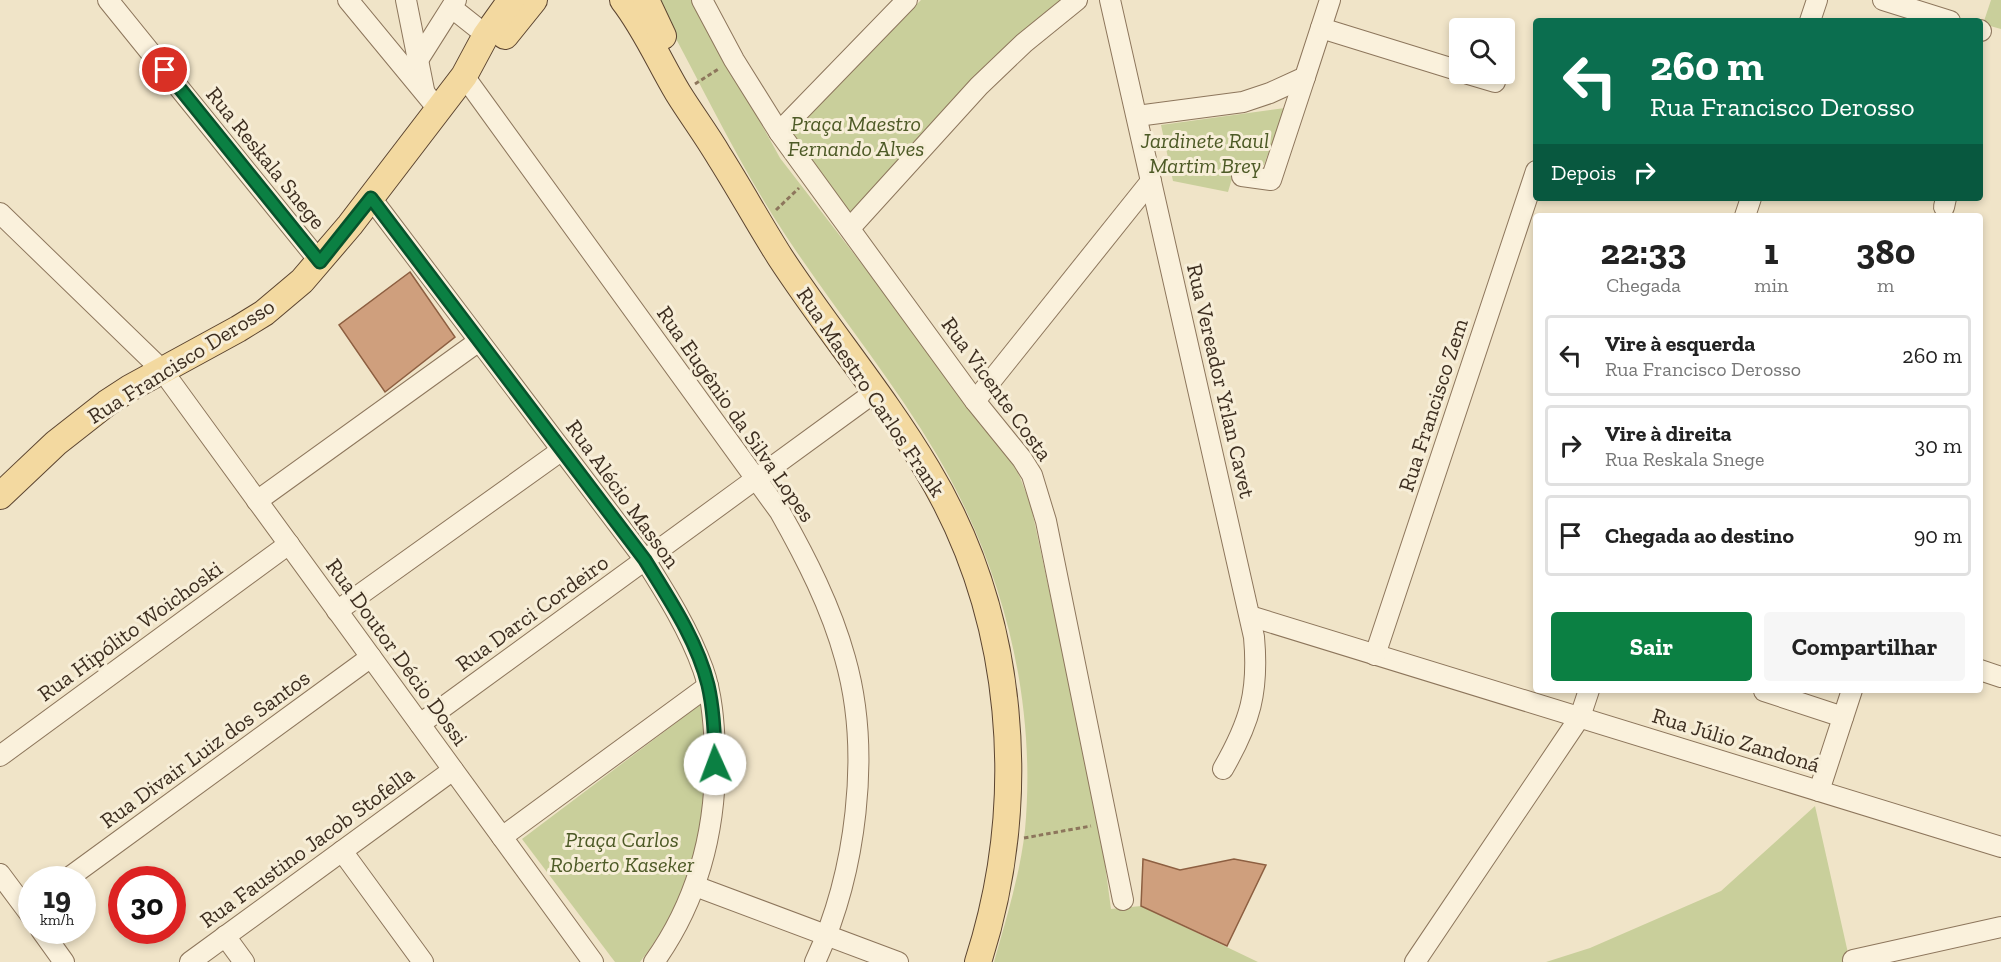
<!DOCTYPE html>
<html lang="pt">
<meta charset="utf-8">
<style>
body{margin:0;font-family:"Zilla Slab",serif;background:#f6f6f6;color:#222;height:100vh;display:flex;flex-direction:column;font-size:22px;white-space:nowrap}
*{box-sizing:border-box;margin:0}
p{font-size:20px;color:#767676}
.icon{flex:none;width:33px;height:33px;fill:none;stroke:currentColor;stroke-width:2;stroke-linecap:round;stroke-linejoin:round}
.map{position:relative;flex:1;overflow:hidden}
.sheet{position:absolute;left:1533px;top:213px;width:450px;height:480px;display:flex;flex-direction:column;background:#fff;border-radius:6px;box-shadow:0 3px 9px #0003}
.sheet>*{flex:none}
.guide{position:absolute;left:1533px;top:18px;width:450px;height:183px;border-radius:6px;box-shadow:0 3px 9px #0003;background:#0b6e4f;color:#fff;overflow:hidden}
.buttons{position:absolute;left:1449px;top:18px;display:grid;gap:12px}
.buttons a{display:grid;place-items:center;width:66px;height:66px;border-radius:6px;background:#fff;box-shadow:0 3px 9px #0003;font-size:30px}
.speed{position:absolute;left:18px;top:866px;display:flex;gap:12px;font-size:30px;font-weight:700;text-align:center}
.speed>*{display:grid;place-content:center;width:78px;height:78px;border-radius:50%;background:#fff;box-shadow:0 3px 9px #0003;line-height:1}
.speed small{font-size:15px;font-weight:400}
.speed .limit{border:9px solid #d22;background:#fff;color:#111}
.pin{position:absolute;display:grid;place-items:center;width:51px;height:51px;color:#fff;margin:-26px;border:3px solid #fff;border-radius:50%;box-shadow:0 2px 6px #0007}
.me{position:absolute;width:66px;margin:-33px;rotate:358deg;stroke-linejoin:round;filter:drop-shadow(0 0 4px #0008)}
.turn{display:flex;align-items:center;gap:21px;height:126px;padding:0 18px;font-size:27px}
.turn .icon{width:78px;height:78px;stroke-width:2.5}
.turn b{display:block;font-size:42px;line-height:51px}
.then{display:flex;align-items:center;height:57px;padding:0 18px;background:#0003;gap:12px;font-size:22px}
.eta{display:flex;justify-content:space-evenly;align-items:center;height:102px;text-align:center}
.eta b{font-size:36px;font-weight:800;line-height:42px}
.primary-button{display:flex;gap:12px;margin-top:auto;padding:12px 18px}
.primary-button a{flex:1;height:69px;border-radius:6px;background:#0b8043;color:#fff;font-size:24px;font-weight:800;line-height:69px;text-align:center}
.primary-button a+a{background:#f6f6f6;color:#222}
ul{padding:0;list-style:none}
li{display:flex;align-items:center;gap:18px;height:81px;margin:0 12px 9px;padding:0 6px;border:3px solid #e0e0e0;border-radius:6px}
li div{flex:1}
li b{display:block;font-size:22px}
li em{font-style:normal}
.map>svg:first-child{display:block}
.green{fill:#c9cf9b}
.building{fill:#cf9f7d;stroke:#8d5f41;stroke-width:1.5}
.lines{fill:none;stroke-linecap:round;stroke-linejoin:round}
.minor-casing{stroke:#8d765c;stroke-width:22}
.major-casing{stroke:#5b4430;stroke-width:28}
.path{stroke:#8d765c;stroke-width:3;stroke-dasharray:4.5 3;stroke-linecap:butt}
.minor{stroke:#faf1dc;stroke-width:20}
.major{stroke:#f3d9a0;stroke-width:26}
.route-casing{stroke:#07532c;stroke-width:15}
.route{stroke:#0b8043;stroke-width:10}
.labels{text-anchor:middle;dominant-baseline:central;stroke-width:6;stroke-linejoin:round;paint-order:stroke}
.park-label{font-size:22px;font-style:italic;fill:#4d5a26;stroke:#f7eed8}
.street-label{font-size:22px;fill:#3d2e20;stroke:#f7eed8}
</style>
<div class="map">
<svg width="2001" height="962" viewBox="0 0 2001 962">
<rect width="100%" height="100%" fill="#f0e4c8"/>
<g class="green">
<path d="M659 0H693L780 158 1006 451 1020 477 1031 506 1100 827 1111 909 1141 906 1258 962H994C1006 919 1020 875 1025 830 1037 699 1003 568 937 455 892 379 835 310 786 236 741 168 706 94 667 22Z"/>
<path d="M921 0H1062L852 215 789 132Z"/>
<path d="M1991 0H2001V29L1983 24Z"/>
<path d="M1285 108 1264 165H1236L1228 192 1173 181 1161 125Z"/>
<path d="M701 704C711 803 703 881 640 962H615L522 839Z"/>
<path d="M1815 806 1850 962H1546L1590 948 1721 891Z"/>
</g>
<g class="building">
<path d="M410 272 455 337 385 392 339 325Z"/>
<path d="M1143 859 1180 870 1234 859 1266 865 1227 946 1141 906Z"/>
</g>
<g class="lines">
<g class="minor-casing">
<g id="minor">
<path d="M108 0 320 262"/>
<path d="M348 0 438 109"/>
<path d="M406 0 424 90"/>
<path d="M702 0 734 60 779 132 975 401 1022 459 1032 475 1046 521 1123 900"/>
<path d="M1110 0 1254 637C1259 692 1250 722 1223 769"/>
<path d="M1883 0 1950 21"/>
<path d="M452 8 486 35"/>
<path d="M1810 21 1817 0"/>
<path d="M1321 28 1460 71"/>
<path d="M1980 30 1981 31"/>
<path d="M418 60 456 0"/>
<path d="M1468 74 1495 82"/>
<path d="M464 76 780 512C806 558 831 607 845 658 872 752 856 874 815 962"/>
<path d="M1137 116 1243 102 1270 93 1305 77 1330 0"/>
<path d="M779 132 907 0"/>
<path d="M1242 176 1271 180 1305 77"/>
<path d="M371 198 645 560C667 595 689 630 703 669 712 694 714 723 715 750 717 827 699 899 654 962"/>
<path d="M1944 207 1946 198"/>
<path d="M0 213 162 370 593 962"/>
<path d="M1745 216 1751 198"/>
<path d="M850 228 979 86 1024 43 1077 0"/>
<path d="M975 401 1151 181"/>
<path d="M257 501 479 341"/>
<path d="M337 611 562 450"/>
<path d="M1250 616 2001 847"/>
<path d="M1375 655 1536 171"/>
<path d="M1980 670 2001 677"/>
<path d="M1764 691 1843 717"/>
<path d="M420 724 875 392"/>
<path d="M0 756 289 544"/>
<path d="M1819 791 1852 690"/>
<path d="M502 837 708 686"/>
<path d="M342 851 423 962"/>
<path d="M0 874 32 917"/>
<path d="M67 879 371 657"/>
<path d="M695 886 898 962"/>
<path d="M41 930 64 962"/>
<path d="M225 936 244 962"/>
<path d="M1853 960 2001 927"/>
<path d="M190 962 453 770"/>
<path d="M1415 962 1580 717 1589 690"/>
</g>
</g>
<g class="major-casing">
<g id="major">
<path d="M623 0C645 28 660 63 678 93 691 114 706 134 719 156 740 189 759 224 780 257 827 329 883 395 927 469 1016 616 1030 800 978 962"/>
<path d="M646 0 663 36"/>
<path d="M505 36 534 0"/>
<path d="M0 496 56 443 107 403 130 388 238 329 264 313 302 281 350 225 464 76 486 35 511 0"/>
</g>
</g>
<g class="path">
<path d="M695 84 720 68"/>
<path d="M776 210 799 188"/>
<path d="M1024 838 1091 826"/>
</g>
<use href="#minor" class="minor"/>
<use href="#major" class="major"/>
</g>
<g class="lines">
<g class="route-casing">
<path id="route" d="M165 70 320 262 371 198 645 560C669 599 697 640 708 685 714 711 715 737 715 764"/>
</g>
<use href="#route" class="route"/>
</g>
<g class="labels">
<g class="park-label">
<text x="856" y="123">Praça Maestro<tspan x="856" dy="25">Fernando Alves</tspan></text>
<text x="1205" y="140">Jardinete Raul<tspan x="1205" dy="25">Martim Brey</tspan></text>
<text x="622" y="839">Praça Carlos<tspan x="622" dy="25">Roberto Kaseker</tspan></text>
</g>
<g class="street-label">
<text transform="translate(266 158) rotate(51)">Rua Reskala Snege</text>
<text transform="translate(181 361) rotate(-32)">Rua Francisco Derosso</text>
<text transform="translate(1221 381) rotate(77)">Rua Vereador Yrlan Cavet</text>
<text transform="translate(997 389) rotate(54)">Rua Vicente Costa</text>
<text transform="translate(871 392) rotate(56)">Rua Maestro Carlos Frank</text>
<text transform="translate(1433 405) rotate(-72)">Rua Francisco Zem</text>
<text transform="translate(736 414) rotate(55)">Rua Eugênio da Silva Lopes</text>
<text transform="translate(623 494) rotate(54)">Rua Alécio Masson</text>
<text transform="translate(532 613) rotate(-36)">Rua Darci Cordeiro</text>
<text transform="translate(130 631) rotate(-36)">Rua Hipólito Woichoski</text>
<text transform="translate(397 652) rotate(54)">Rua Doutor Décio Dossi</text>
<text transform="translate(1736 740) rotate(17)">Rua Júlio Zandoná</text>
<text transform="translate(205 749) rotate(-36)">Rua Divair Luiz dos Santos</text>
<text transform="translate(307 847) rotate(-36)">Rua Faustino Jacob Stofella</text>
</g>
</g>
</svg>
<div class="buttons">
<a><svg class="icon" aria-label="search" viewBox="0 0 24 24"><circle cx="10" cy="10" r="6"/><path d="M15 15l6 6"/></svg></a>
</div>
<div class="speed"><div>19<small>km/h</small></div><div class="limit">30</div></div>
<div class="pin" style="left:165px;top:70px;background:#d93025"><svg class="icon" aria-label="arrive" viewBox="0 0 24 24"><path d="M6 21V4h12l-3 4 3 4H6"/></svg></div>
<svg class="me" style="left:715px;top:764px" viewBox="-20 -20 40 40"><circle r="19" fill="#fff"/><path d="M0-13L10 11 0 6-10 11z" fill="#0b8043"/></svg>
<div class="guide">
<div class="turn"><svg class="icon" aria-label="left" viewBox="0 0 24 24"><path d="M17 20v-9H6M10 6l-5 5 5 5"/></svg><div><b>260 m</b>Rua Francisco Derosso</div></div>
<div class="then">Depois<svg class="icon" aria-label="right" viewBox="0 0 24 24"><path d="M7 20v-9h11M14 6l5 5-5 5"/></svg></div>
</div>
<section class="sheet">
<div class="eta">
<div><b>22:33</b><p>Chegada</p></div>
<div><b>1</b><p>min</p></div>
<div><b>380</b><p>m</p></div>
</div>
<ul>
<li><svg class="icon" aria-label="left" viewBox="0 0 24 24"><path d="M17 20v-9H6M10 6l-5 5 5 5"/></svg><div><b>Vire à esquerda</b><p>Rua Francisco Derosso</p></div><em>260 m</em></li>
<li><svg class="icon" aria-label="right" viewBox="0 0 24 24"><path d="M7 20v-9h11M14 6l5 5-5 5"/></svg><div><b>Vire à direita</b><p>Rua Reskala Snege</p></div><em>30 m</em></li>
<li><svg class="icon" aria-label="arrive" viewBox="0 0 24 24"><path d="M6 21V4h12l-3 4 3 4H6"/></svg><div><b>Chegada ao destino</b></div><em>90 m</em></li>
</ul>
<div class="primary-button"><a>Sair</a><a>Compartilhar</a></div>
</section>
</div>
